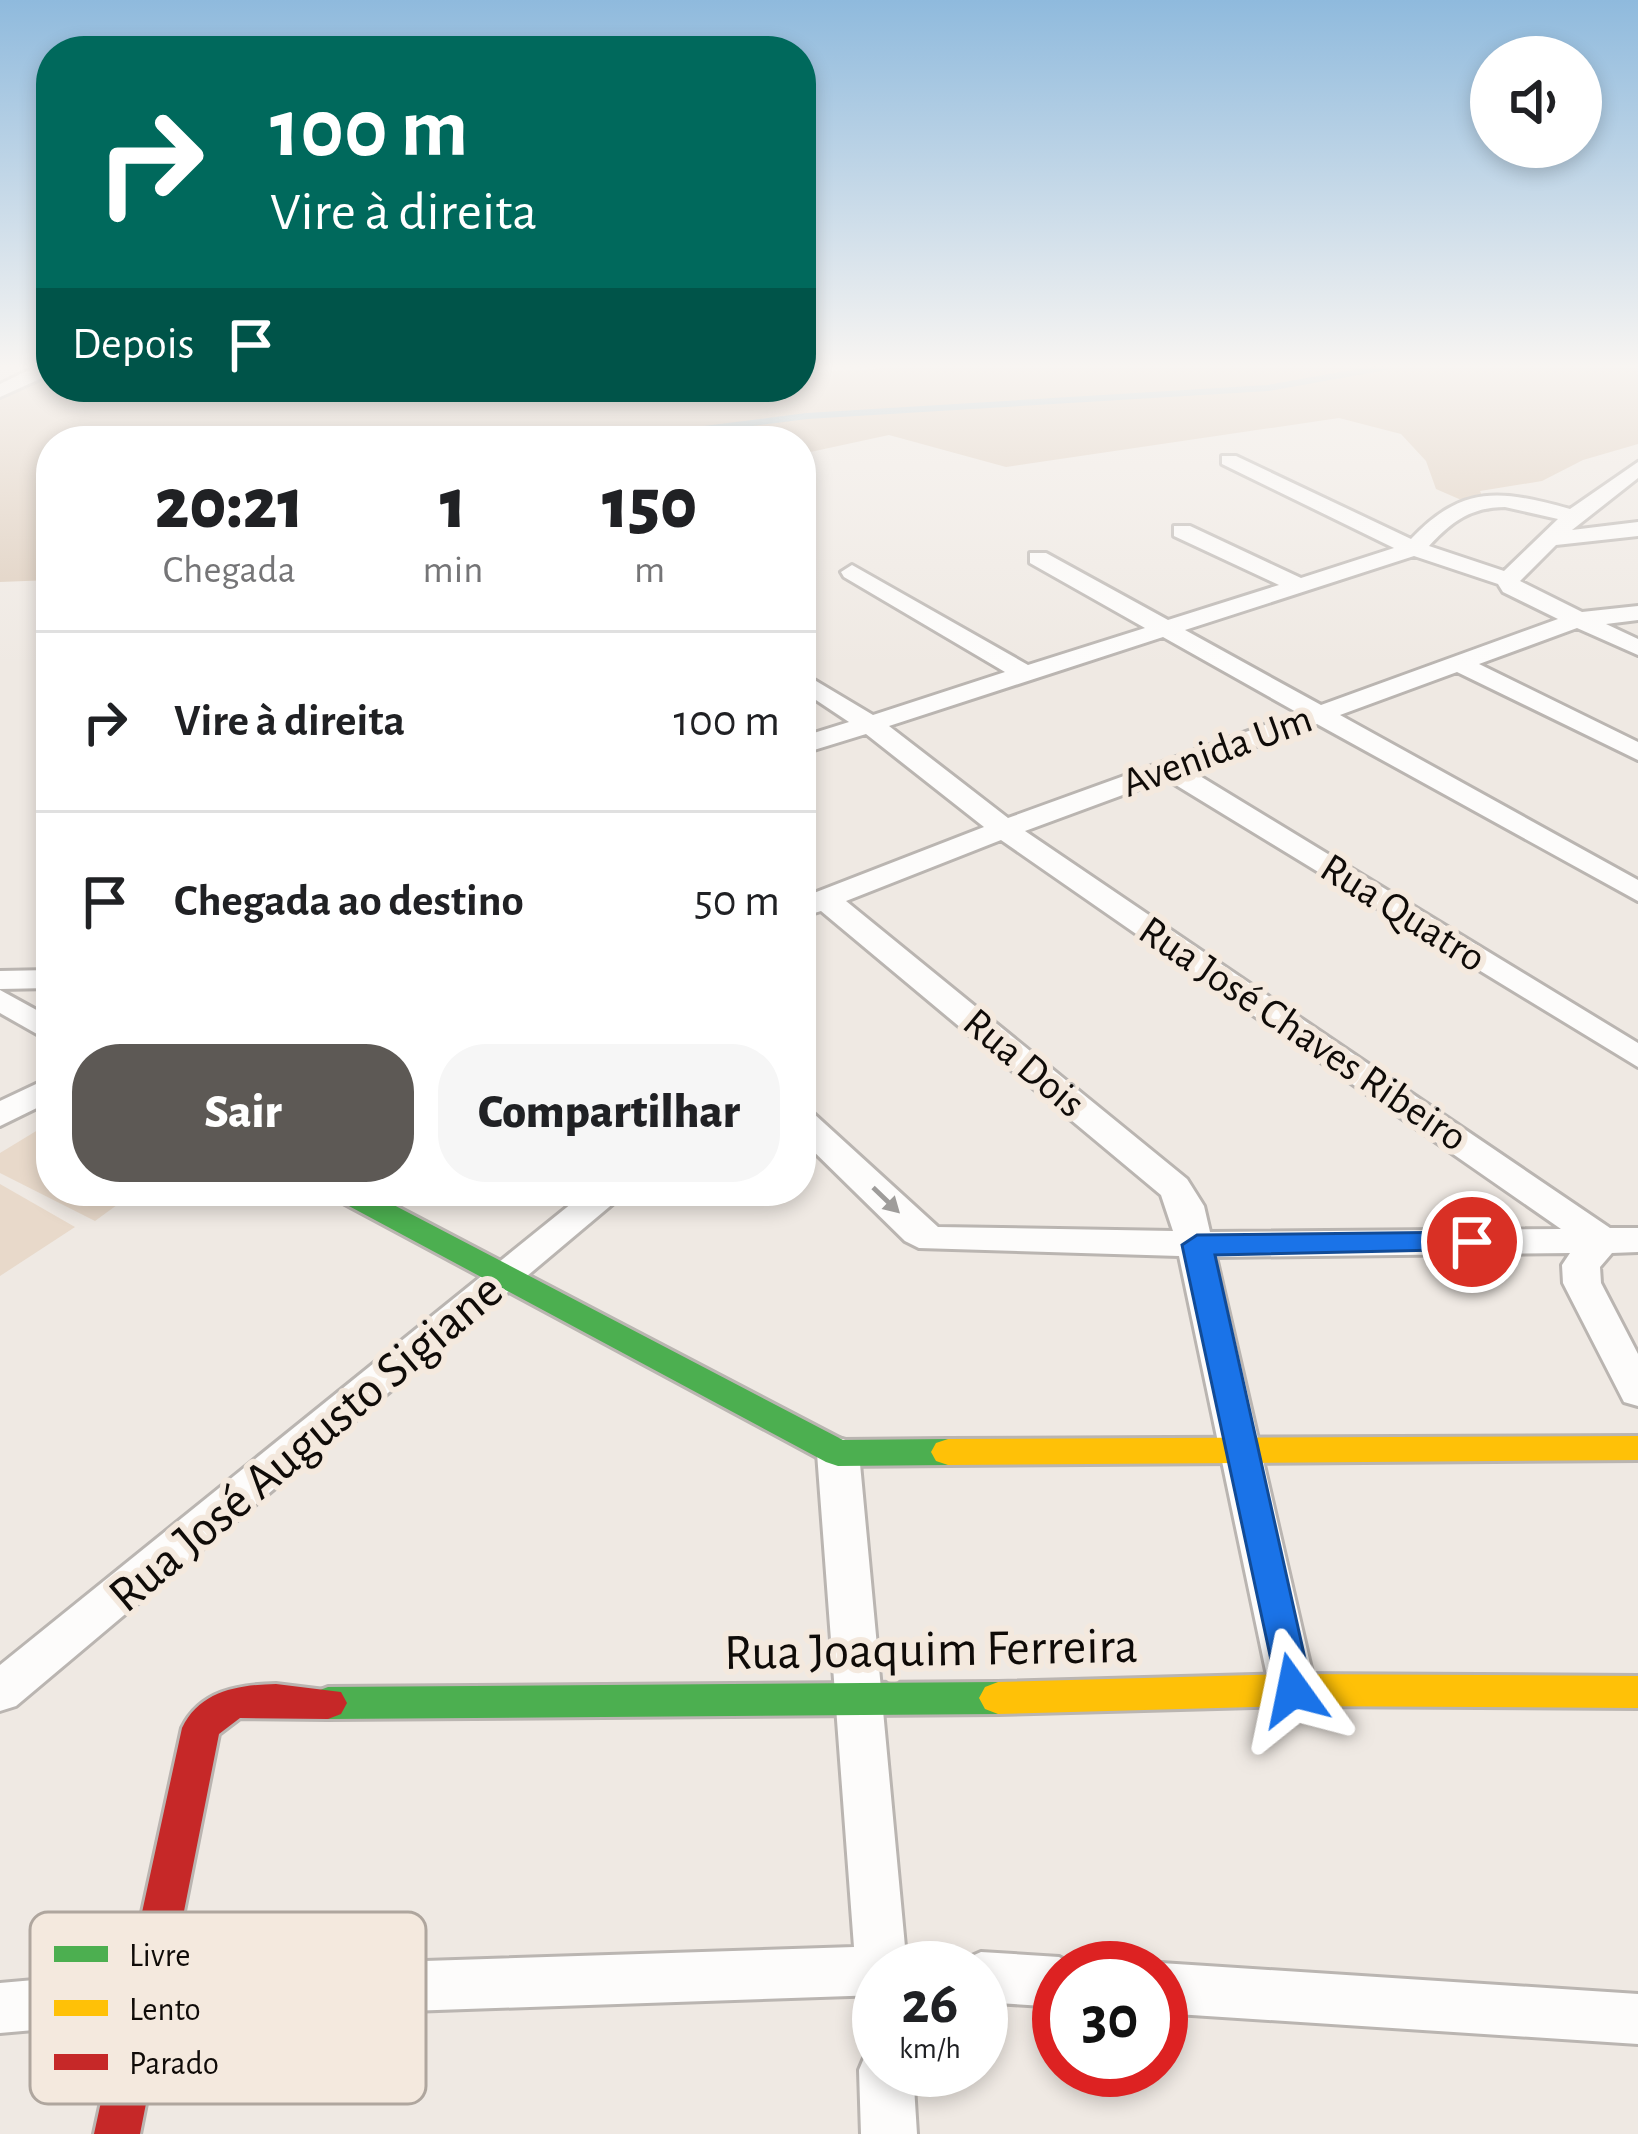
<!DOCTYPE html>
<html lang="pt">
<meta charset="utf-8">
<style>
body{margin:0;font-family:"Alegreya Sans",sans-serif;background:#f6f6f6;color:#202124;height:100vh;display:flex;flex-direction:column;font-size:45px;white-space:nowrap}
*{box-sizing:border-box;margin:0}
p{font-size:39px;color:#757577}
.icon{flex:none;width:66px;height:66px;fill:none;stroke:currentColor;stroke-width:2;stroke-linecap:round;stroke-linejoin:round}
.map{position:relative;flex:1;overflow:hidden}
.side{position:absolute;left:36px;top:426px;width:780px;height:780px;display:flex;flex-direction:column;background:#fff;border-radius:48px;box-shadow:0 6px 18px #0003}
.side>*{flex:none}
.top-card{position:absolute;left:36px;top:36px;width:780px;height:366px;border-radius:48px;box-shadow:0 6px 18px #0003;background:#00695c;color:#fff;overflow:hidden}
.fabs{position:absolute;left:1470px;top:36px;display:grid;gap:24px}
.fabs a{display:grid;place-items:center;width:132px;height:132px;border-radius:50%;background:#fff;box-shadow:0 6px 18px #0003;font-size:60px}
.speed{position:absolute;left:852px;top:1941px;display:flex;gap:24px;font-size:60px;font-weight:700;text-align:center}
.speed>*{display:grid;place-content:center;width:156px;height:156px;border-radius:50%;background:#fff;box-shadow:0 6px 18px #0003;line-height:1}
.speed small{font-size:30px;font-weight:400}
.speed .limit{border:18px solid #d22;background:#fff;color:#111}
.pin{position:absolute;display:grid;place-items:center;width:102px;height:102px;color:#fff;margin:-51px;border:6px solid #fff;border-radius:50%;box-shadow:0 3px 12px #0007}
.me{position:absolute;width:132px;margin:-66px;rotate:348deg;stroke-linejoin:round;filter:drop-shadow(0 0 9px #0008)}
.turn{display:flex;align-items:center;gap:42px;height:252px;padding:0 36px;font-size:54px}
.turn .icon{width:156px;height:156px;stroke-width:2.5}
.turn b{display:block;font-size:84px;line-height:102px}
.then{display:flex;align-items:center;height:114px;padding:0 36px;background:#0003;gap:24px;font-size:45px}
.eta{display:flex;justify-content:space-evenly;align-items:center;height:204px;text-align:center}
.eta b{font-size:72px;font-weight:800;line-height:84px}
.cta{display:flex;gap:24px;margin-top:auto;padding:24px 36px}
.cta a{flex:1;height:138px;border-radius:48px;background:#5d5955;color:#fff;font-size:48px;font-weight:800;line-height:138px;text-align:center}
.cta a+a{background:#f6f6f6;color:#202124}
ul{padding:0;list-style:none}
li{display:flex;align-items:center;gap:36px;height:180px;padding:0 36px;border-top:3px solid #e0e0e0}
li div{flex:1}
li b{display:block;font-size:45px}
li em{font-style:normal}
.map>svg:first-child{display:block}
.green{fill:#e8d9ca}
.forest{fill:#dcb}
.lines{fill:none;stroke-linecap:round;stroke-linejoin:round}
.stream{stroke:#abc3cd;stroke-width:6}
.street-casing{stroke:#bab5b1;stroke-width:6}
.fast-casing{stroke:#bab5b1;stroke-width:6}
.slow-casing{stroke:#bab5b1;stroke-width:6}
.jam-casing{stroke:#bab5b1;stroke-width:6}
.street{fill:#fdfcfb;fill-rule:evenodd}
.fast{fill:#4caf50;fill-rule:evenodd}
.slow{fill:#ffc107;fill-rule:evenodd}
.jam{fill:#c62828;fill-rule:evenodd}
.oneway{fill:#9e9c9a}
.route{fill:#1a73e8;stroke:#114b97;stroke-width:3}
.labels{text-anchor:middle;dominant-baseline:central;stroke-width:12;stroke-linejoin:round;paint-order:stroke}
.street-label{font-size:42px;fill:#0f0b08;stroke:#f4e9de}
.near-street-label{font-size:51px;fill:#0f0b08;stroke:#f4e9de}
.key{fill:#f4e9de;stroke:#afa69e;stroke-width:3}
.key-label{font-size:33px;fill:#0f0b08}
</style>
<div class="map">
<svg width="1638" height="2134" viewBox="0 0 1638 2134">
<rect width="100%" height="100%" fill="#efe9e3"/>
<g class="green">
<path d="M51 1122V1191H136L95 1221 0 1173V1153Z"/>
<path d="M0 1184 75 1227 0 1276Z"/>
</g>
<path class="forest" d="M41 367H51V387H413L462 393 493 387H801V373L909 367H1638V444L1583 460 1542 481 1480 491 1489 512 1436 489 1426 461 1401 434 1339 418 1006 467 889 435 801 454V441H51V580L0 582V381Z"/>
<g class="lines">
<path class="stream" d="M608 441 807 416 1268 388 1386 367"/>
<g class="street-casing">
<g id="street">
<path d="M35 367H51V374L0 397V384Z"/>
<path d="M1222 456H1236L1411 539C1463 484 1501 490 1570 509L1638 462V478L1572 530 1638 522V536L1556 545 1520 581 1582 612 1638 606V620L1606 624 1638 639V655L1577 628 1479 664 1638 742V760L1457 672 1340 715 1638 880V901L1317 724 1190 770 1638 1043V1067L1166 779 1025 831 1610 1228H1638V1252L1612 1253 1600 1267 1601 1283 1638 1354V1406L1624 1402 1563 1283 1562 1265 1570 1253 1216 1257 1316 1690 1309 1704 1293 1709 1277 1704 1270 1690 1179 1256 919 1248 905 1241 801 1139V1109L813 1113 938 1227 1173 1231 1161 1195 821 911 801 917V898L984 827 866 734 801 754V737L849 722 801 690V672L873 715 1005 672 844 577 841 572 852 565 1028 665 1145 628 1030 563V553H1046L1168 620 1279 585 1174 536V526H1190L1301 578 1394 548 1222 464ZM1505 507 1558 519 1504 571 1429 546C1451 522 1471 507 1505 507ZM1414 556 1498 584 1503 592 1558 619 1321 705 1185 630ZM1163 637 1298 713 1008 818 889 726ZM1001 840 1561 1229 1210 1232 1204 1206 1187 1179 846 901Z"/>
<path d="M51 970V988L0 989V971Z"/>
<path d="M0 990 51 1018V1042L0 1013Z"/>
<path d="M51 1077V1101L0 1126V1101Z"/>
<path d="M587 1191H628L16 1706 0 1711V1665Z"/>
<path d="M838 1438 853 1442 859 1453 907 1968H879V1995L148 2020 0 2033V1983L148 1970 854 1947 817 1453 823 1442Z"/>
<path d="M981 1952 1059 1957 1079 1968H1059V2007L981 2002V1968H959L963 1960Z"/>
<path d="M1161 1963 1638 1994V2044L1161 2013V1968H1149Z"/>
<path d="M879 2046V2070H913L917 2134H861L859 2070 867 2051Z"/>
</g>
</g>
<g class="fast-casing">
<g id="fast">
<path d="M329 1191H367L843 1440 948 1439 960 1443 965 1452 960 1461 948 1465 838 1466 826 1462 334 1198Z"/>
<path d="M998 1682 1011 1687 1017 1698 1011 1709 998 1714 328 1719 315 1714 309 1703 315 1692 328 1687Z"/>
</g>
</g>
<g class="slow-casing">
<g id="slow">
<path d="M1638 1436V1460L948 1465 936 1461 931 1452 936 1443 948 1439Z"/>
<path d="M1293 1674 1638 1676V1708L1293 1706 998 1714 985 1709 979 1698 985 1687 998 1682Z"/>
</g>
</g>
<g class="jam-casing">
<path id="jam" d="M276 1684 341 1692 347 1703 341 1714 328 1719 240 1718 219 1734 140 2134H94L182 1728C200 1691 237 1685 276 1684Z"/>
</g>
<use href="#street" class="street"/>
<use href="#fast" class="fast"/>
<use href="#slow" class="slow"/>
<use href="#jam" class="jam"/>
</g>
<defs><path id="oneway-solid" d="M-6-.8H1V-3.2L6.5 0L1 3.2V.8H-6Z" transform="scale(3)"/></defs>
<use class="oneway" href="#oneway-solid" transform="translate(886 1200) rotate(44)"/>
<linearGradient id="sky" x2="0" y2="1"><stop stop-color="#8fbadd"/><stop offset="0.55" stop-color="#f8f5f2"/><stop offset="1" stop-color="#f8f5f2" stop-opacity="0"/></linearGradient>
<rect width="1638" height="666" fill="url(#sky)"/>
<path class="route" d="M1472 1232 1487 1242 1483 1249 1215 1255 1312 1690 1307 1702 1293 1706 1280 1702 1182 1245 1197 1235Z"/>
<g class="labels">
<g class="street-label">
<text transform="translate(1217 751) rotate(-20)">Avenida Um</text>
<text transform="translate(1403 913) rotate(32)">Rua Quatro</text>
<text transform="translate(1303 1034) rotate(34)">Rua José Chaves Ribeiro</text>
<text transform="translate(1024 1063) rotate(40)">Rua Dois</text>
</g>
<g class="near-street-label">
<text transform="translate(306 1443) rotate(-40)">Rua José Augusto Sigiane</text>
<text transform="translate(931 1650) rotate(-1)">Rua Joaquim Ferreira</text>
</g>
</g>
<rect x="30" y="1912" width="396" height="192" rx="18" class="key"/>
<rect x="54" y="1946" width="54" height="16" fill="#4caf50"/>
<rect x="54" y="2000" width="54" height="16" fill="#ffc107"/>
<rect x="54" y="2054" width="54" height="16" fill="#c62828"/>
<g class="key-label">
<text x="129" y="1966">Livre</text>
<text x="129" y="2020">Lento</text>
<text x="129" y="2074">Parado</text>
</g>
</svg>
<div class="fabs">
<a><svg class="icon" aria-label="sound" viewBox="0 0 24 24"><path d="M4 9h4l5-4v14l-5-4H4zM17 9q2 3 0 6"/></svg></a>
</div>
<div class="speed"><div>26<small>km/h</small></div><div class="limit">30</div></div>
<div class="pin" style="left:1472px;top:1242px;background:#d93025"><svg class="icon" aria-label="arrive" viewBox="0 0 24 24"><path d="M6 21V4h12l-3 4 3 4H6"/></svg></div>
<svg class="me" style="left:1293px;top:1690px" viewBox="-20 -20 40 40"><path d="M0-17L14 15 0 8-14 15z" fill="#1a73e8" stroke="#fff" stroke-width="4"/></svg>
<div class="top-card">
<div class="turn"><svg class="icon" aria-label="right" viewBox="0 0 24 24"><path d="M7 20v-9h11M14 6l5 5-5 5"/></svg><div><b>100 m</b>Vire à direita</div></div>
<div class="then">Depois<svg class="icon" aria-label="arrive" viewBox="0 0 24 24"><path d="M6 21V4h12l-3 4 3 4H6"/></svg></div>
</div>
<section class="side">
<div class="eta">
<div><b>20:21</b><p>Chegada</p></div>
<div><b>1</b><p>min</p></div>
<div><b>150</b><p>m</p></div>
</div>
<ul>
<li><svg class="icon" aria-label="right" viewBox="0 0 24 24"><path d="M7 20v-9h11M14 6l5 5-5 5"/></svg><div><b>Vire à direita</b></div><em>100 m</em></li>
<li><svg class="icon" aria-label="arrive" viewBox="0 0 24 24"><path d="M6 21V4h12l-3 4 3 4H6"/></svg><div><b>Chegada ao destino</b></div><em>50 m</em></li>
</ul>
<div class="cta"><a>Sair</a><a>Compartilhar</a></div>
</section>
</div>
